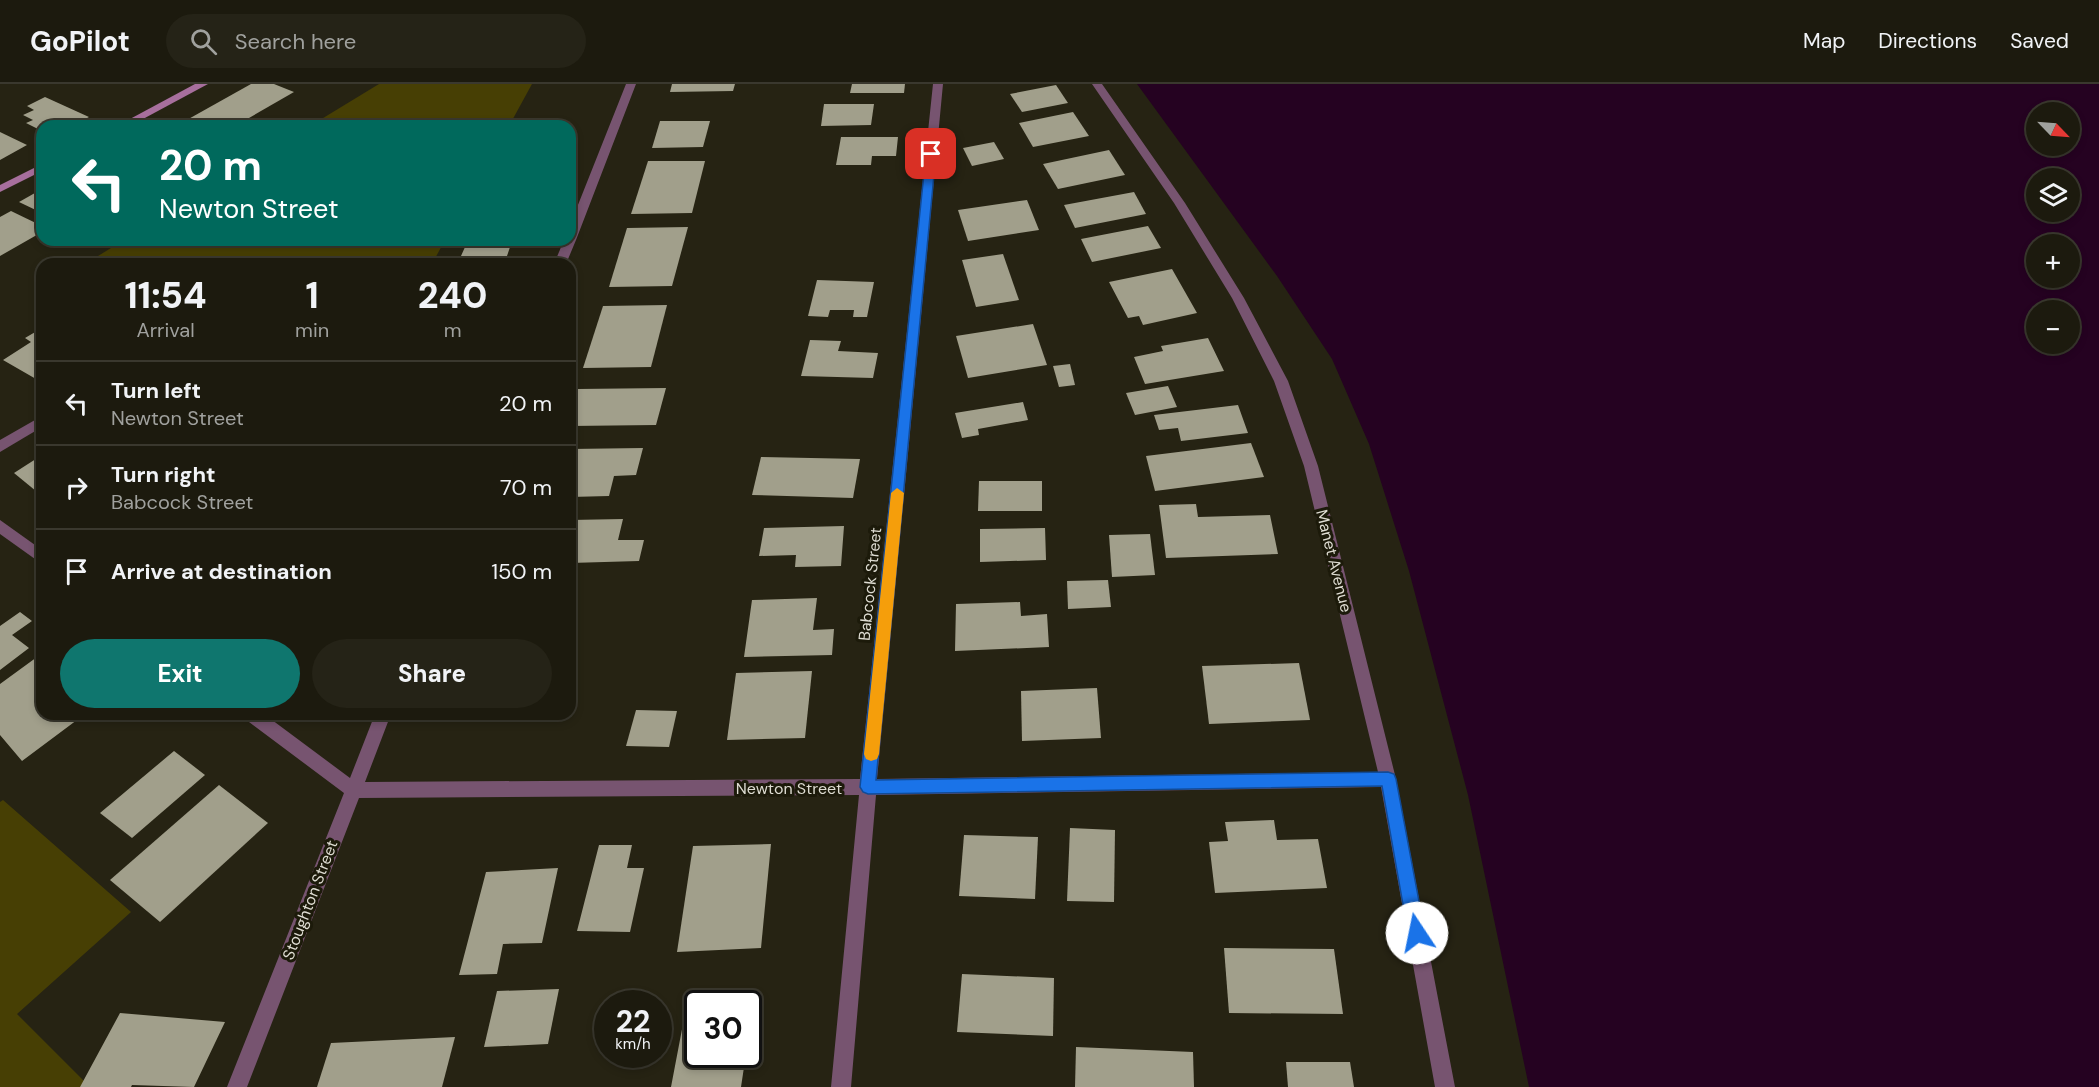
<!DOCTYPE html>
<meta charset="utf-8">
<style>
body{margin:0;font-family:"DM Sans",sans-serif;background:#252317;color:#f1f3f6;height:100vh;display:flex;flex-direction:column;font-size:22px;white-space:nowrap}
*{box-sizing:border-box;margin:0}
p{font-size:20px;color:#a0a19e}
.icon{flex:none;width:33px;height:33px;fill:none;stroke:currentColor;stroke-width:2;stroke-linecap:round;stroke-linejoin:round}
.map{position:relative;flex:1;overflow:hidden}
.side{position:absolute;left:36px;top:174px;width:540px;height:462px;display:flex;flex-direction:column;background:#1c1a0e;border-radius:18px;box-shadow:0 3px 9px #0003,0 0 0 2px #3a382e}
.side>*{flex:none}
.banner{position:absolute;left:36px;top:36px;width:540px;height:126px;border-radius:18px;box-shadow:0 3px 9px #0003,0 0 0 2px #3a382e;background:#00695c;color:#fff;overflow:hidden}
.needle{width:39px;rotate:115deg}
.controls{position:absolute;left:2026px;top:18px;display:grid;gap:12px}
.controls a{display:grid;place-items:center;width:54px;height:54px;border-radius:50%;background:#1c1a0e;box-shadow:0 3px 9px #0003,0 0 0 2px #3a382e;font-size:30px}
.speed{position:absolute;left:594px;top:906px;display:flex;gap:12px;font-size:30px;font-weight:700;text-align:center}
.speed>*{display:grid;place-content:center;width:78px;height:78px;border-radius:50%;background:#1c1a0e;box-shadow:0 3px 9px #0003,0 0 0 2px #3a382e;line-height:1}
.speed small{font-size:15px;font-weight:400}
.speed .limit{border:3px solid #111;border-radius:9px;background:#fff;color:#111}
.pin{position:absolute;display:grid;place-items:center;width:51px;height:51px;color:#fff;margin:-26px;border-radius:12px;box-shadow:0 3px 9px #0006}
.me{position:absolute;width:66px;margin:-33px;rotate:349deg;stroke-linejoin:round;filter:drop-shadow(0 0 4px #0008)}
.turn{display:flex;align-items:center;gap:21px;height:126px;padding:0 24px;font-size:27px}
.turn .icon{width:78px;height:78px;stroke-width:2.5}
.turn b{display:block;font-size:42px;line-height:51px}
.eta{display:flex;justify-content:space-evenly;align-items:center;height:102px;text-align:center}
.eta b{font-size:36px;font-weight:800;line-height:42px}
.cta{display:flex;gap:12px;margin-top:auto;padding:12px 24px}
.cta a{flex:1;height:69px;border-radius:36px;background:#0f766e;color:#fff;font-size:24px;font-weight:800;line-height:69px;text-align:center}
.cta a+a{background:#252317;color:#f1f3f6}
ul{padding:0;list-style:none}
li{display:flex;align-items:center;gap:18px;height:84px;padding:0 24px;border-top:2px solid #3a382e}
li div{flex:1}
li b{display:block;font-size:22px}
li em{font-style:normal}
header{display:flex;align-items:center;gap:36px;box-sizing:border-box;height:84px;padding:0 30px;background:#1c1a0e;border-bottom:2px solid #3a382e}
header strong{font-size:28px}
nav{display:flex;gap:33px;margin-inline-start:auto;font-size:21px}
.search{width:420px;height:54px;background:#252317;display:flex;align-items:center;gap:15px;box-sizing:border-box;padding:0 21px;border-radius:33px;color:#a0a19e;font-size:22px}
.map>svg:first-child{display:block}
.green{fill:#473f04}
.water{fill:#250221;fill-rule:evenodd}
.building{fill:#a19f8b}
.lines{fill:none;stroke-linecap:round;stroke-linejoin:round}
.minor{fill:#775470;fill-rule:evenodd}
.secondary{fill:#a76f9d;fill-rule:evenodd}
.route{fill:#1a73e8;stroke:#114b97;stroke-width:1.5}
.slow{fill:#f59e0b}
.labels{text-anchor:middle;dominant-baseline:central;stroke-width:6;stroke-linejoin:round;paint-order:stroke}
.street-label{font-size:16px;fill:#dedcd2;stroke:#1c1a0a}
</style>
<header>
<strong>GoPilot</strong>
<div class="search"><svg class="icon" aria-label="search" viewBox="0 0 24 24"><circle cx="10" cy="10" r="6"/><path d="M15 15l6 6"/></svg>Search here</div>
<nav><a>Map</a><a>Directions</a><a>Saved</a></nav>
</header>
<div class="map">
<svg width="2099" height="1003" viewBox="0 0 2099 1003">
<rect width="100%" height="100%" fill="#262313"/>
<g class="green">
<path d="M379 0H532L509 42H310Z"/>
<path d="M124 156H445L432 180H85Z"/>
<path d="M3 716 131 828 17 930 90 1003H0V718Z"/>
</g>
<path class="water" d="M1137 0H2099V1003H1529L1468 711 1409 487 1369 360 1332 275 1277 192ZM2037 28H2070V62H2037ZM2037 94H2070V128H2037ZM2037 160H2070V194H2037ZM2037 226H2070V260H2037Z"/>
<g class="building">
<path d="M251 0H274L294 8 235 42H176Z"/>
<path d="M672 0H735L733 7 670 8Z"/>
<path d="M852 0H905L904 9H850Z"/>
<path d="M1056 1 1068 19 1022 28 1010 10Z"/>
<path d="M45 13 89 33 72 42H42V47L26 39 33 36 23 31 34 26 27 22Z"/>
<path d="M824 20H874L871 41 821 42Z"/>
<path d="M1073 28 1089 52 1033 63 1019 39Z"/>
<path d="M660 37H710L703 63 652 64Z"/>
<path d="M0 48 27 61 0 76Z"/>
<path d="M841 53H898L896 72H872L871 81H836Z"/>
<path d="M994 58 1004 75 972 82 963 64Z"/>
<path d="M1109 66 1125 91 1058 105 1043 80Z"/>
<path d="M648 77H705L692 129 631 130Z"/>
<path d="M42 105V129L19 118Z"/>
<path d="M1134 108 1146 130 1075 144 1064 121Z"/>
<path d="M1027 116 1039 146 968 157 958 126Z"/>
<path d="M11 127 42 142V148L0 172V133Z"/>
<path d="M1148 142 1161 164 1092 178 1081 155Z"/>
<path d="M688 143 672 202 609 203 627 144Z"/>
<path d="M465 163H510L507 172H518L515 180H450L453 172H461Z"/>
<path d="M1003 170 1019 216 976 223 962 176Z"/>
<path d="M1172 185 1197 229 1143 241 1139 232 1128 234 1109 198Z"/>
<path d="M817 196 874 198 867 233H853L854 226H830L828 233 808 232Z"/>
<path d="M667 221 651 283 583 284 603 222Z"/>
<path d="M1033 240 1047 281 968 294 956 252Z"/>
<path d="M42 244V291L36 295 3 276 31 258 25 254Z"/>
<path d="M1208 254 1224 287 1145 300 1134 273 1163 267 1161 262Z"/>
<path d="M810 256 841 257 838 267 878 269 873 294 801 292Z"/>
<path d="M1070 280 1075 301 1059 303 1053 282Z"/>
<path d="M1168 302 1177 323 1135 331 1126 309Z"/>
<path d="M666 304 656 341 570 342V327L577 305Z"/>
<path d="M1023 318 1028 336 978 345 979 351 962 354 955 329Z"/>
<path d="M1238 321 1248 349 1181 357 1178 344 1159 346 1154 331Z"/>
<path d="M1251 359 1264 393 1155 407 1146 372Z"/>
<path d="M643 364 636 391 614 392 609 412 570 413V365Z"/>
<path d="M42 371V412L14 389Z"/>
<path d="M761 373 860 375 853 414 752 411Z"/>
<path d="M979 397H1042V427H978Z"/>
<path d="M1196 420 1198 433 1270 431 1278 470 1166 474 1159 421Z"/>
<path d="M623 435 618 456H644L639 477 570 479V436Z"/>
<path d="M844 442 841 482 795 483 796 471 759 472 764 444Z"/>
<path d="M1045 444 1046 476 980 478V445Z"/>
<path d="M1150 450 1155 491 1112 493 1109 451Z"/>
<path d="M1108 496 1111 523 1068 525 1067 497Z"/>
<path d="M817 514 813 546 834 545 832 571 744 573 752 516Z"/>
<path d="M1020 518 1021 532 1047 530 1049 563 955 567 956 520Z"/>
<path d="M20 528 32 537 12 551 29 564 0 586V542Z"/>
<path d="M37 573 42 577V630H85L22 677 0 651V600Z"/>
<path d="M1299 579 1310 636 1209 640 1202 582Z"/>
<path d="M812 587 805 654 727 656 736 589Z"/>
<path d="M1097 604 1101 654 1022 657 1021 607Z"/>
<path d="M636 626 677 627 669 663 626 662Z"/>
<path d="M174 667 205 691 132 754 100 729Z"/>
<path d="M219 701 268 739 160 838 110 796Z"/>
<path d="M1274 736 1277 756 1318 755 1327 804 1215 809 1209 758 1228 757 1225 738Z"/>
<path d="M1070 744 1115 746 1114 818 1067 817Z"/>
<path d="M964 751 1038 753 1035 815 959 812Z"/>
<path d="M771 760 761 864 677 868 693 762Z"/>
<path d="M599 761H632L627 784H644L630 848 577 847Z"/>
<path d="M558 784 542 859 503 860 497 890 459 891 486 788Z"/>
<path d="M1224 864 1334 865 1343 930 1229 929Z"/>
<path d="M962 890 1054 894 1053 952 957 948Z"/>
<path d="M559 905 548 960 484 963 497 907Z"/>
<path d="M687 919H698V970H746L741 1003H671Z"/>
<path d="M748 920H755L750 950H748Z"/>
<path d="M120 929 225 938 194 1003 132 1001 131 1003H80Z"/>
<path d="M455 953 442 1003H317L331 959Z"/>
<path d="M1076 963 1193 968 1194 1003H1075Z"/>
<path d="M1286 978H1350L1354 1003H1288Z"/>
</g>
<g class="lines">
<g class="minor">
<path d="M626 0H636L576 156 566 180H554L564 156H570V141Z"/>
<path d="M933 0H943L877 695 1378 688 1304 382 1274 297 1232 214 1174 119 1092 0H1102L1185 119 1244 214 1288 297 1318 382 1396 695 1455 1003H1435L1381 703 876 711 851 1003H831L859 711 359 714 247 1003H227L344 709 245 635 243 630H264L350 694 375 630H391L365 698 860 695Z"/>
<path d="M42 332V343L0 368V356Z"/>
<path d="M0 436 42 466V480L0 450Z"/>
</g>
<g class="secondary">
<path d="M195 0H208L130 42H117Z"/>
<path d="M42 80V87L0 108V101Z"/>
</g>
</g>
<path class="route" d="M931 67 936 70 876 696 1388 688 1394 690 1396 695 1425 849 1423 855 1417 857 1411 855 1408 849 1382 702 868 710 863 708 860 703 926 70Z"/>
<path class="slow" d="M897 404 904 409 879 670 877 675 871 677 866 675 864 670 891 409Z"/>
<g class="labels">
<g class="street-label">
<text transform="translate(1334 477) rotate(76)">Manet Avenue</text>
<text transform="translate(870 500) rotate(-84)">Babcock Street</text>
<text x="789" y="704">Newton Street</text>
<text transform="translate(310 816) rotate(-69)">Stoughton Street</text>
</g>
</g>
</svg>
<div class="controls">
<a><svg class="needle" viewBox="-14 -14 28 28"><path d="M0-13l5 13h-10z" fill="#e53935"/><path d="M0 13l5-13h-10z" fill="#a0a19e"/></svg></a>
<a><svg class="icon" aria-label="layers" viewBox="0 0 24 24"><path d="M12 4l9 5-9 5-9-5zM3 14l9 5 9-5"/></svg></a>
<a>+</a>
<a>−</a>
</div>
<div class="speed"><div>22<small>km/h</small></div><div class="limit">30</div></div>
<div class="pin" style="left:931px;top:70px;background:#d93025"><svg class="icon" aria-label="arrive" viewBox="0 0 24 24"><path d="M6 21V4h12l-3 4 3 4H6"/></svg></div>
<svg class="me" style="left:1417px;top:849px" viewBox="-20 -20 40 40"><circle r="19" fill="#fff"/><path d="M0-13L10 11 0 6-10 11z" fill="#1a73e8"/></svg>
<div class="banner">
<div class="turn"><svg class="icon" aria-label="left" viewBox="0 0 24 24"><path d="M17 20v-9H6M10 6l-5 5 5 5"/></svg><div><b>20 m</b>Newton Street</div></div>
</div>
<section class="side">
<div class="eta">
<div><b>11:54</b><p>Arrival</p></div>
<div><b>1</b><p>min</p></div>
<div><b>240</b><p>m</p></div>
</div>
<ul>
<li><svg class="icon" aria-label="left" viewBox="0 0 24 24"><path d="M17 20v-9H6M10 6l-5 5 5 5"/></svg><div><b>Turn left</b><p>Newton Street</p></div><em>20 m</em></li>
<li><svg class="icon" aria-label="right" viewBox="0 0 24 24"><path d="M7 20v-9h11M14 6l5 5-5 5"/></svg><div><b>Turn right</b><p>Babcock Street</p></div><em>70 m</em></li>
<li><svg class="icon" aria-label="arrive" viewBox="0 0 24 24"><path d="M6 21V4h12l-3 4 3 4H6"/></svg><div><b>Arrive at destination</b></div><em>150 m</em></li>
</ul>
<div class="cta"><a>Exit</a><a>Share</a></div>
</section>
</div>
